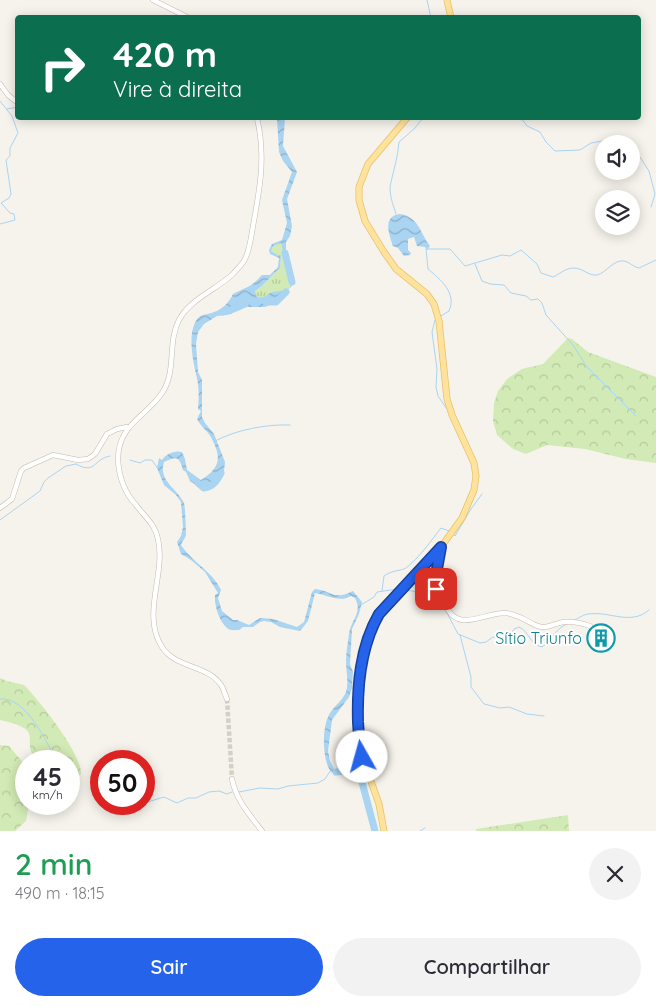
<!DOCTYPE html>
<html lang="pt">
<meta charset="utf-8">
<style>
body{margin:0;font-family:Quicksand,sans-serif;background:#f2f2f3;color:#2b2b33;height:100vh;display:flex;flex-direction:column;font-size:19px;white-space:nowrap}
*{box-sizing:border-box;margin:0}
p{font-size:16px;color:#7c7c81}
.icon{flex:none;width:28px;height:28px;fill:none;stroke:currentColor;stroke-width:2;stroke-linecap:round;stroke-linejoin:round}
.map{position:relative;height:831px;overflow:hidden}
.drawer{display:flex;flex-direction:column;background:#fff;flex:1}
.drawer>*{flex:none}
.top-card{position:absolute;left:15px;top:15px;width:626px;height:105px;border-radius:5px;box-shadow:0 2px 12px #0003;background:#0b6e4f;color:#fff;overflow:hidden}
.buttons{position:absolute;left:595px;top:135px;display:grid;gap:10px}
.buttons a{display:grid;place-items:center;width:45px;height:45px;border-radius:50%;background:#fff;box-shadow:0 2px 12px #0003;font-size:25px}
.speed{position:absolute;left:15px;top:750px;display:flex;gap:10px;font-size:25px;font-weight:700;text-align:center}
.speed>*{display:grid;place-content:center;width:65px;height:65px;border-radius:50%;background:#fff;box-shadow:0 2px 12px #0003;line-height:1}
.speed small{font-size:12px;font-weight:400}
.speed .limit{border:8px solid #d22;background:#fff;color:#111}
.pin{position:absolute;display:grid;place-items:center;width:42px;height:42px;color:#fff;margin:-21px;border-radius:10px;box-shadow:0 2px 8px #0006}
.me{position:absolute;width:55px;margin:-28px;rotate:353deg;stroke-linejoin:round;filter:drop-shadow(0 0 4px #0008)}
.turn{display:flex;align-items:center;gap:18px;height:105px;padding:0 15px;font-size:22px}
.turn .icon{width:65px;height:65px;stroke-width:2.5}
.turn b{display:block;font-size:35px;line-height:42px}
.round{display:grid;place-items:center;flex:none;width:52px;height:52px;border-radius:26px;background:#f2f2f3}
.headline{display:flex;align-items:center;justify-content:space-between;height:85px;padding:0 15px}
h1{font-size:30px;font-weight:600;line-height:38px;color:#1e9e55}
.action{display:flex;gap:10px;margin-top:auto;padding:10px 15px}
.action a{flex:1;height:58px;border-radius:30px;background:#2563eb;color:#fff;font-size:20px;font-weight:600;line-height:58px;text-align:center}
.action a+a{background:#f2f2f3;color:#2b2b33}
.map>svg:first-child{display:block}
.grass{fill:url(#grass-tufts)}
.forest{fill:url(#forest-crowns)}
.water{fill:url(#water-waves);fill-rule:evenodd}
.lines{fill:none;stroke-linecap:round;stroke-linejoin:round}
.stream{stroke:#a9d4f2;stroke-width:1}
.river{stroke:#a9d4f2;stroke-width:7}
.minor-tunnel{stroke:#d4d0c8;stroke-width:4.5;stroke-dasharray:4.5 2;stroke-linecap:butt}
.minor-casing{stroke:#c2bbae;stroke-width:5.5}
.major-casing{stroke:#e6c16a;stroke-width:7}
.minor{stroke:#fff;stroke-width:4.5}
.major{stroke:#ffe39c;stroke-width:5.5}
.route-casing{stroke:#184099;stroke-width:12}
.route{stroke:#2563eb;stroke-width:9}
.labels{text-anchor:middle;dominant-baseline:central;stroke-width:4;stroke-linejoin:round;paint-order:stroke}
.culture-label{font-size:16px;fill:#0d838f;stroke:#fff;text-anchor:end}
</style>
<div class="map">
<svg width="656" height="831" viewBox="0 0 656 831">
<defs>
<pattern id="grass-tufts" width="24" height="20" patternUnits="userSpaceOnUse" patternTransform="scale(1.25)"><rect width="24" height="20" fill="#d2eab5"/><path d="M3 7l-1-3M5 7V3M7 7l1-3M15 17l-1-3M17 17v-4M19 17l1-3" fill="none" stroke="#b6ca9c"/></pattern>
<pattern id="forest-crowns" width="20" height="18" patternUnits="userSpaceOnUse" patternTransform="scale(1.25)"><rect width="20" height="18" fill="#d2eab5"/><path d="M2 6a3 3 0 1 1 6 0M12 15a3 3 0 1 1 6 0" fill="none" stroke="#b6ca9c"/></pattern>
<pattern id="water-waves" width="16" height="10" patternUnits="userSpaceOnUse" patternTransform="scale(1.25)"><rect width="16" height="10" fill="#a9d4f2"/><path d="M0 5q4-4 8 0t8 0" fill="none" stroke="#8caec5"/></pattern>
</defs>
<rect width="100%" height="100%" fill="#f6f3ec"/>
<path class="grass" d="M281 243C283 248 282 255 285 260 289 269 293 276 290 287L285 291 275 292 261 298 257 297 255 291C265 285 271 275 280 268L281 257 271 251 273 246Z"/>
<g class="forest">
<path d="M568 338 572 339 588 352 656 377V463L626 459 585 449 547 445 526 454 513 449 497 435 493 421 494 403 498 391 507 379 522 369 543 364Z"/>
<path d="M0 678 7 681 24 685C39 700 82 754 81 774L72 782 69 780V761H37C18 739 49 731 0 720Z"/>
<path d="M0 745 9 746 26 766V804H29L26 821 15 831H0Z"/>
<path d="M568 815 569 831H476V829Z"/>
</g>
<g class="water">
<path d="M277 118H285L283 146 297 172 287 199 292 226 290 236 286 242V253L293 274 292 286 274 303 265 307H232L230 309 232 314 217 316 204 324 198 332 196 344 198 372 202 380V417L205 423 214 434 225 462 224 471 221 476 203 490 190 481 186 472 183 470C179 456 177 456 164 462 158 481 177 488 184 503 185 505 186 530 186 534 186 538 182 541 181 545 192 562 212 571 221 590L218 598 222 611 233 620H237L249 625 260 618 273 619 297 627 304 622 312 592 315 589C333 591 333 601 353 591L362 602 359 614 352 629 350 664 353 672 352 688 349 697 332 720 328 751 330 761 335 770H343L342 773H332C322 762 322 730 328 717 332 707 342 702 346 692 349 682 346 671 346 661 346 652 348 642 349 634 351 619 363 613 355 598L351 596C339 603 328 595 315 593L308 621 300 631 280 627 271 622 264 621 260 622 253 627H243L239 630C235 630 230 631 227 628 219 621 214 605 215 595L218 593 205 572 191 560 181 554 177 542 181 536 183 527 181 502 176 495 164 485 157 468 159 458 162 460C166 454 174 450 182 452L185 459 187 470 201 480C223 467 221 454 209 434 205 429 200 425 197 419L201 411 198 409C199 399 199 387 197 378 193 362 186 330 199 317 203 314 210 314 214 312 222 310 230 301 233 294 247 287 251 287 262 275H270L278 267 279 258 270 254 269 250 272 244 282 240 287 223 282 200 292 172 283 161 279 152ZM281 243C283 248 282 255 284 259 289 269 293 276 290 287 284 293 280 290 273 292 266 294 265 299 257 297L255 291C265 285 271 275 280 268L281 257 271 251 273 246Z"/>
<path d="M400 214C419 217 420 233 430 246L427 250 425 247 417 246 414 237 408 239V250L411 253 410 255 404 256 398 248 393 246C389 234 382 216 400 214Z"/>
</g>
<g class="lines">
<g class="stream">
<path d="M427 0 431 18"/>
<path d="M0 101 12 116 18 133 10 148V156L6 160 11 194 9 198 1 203 10 213 14 214 15 220 0 224"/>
<path d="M7 109 18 107"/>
<path d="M521 118 527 126 540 132 546 142 555 151 580 150 591 143 602 141 615 144"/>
<path d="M631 151 640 157 649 171 655 194 651 207"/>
<path d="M396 214C393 204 388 193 391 182 394 169 398 156 399 142L414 129 423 118"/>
<path d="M426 249 428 269C441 280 457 293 449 311L441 316"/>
<path d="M427 249H450L465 266 502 255 510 256 521 250 537 264 541 273 553 277C560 274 565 268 574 268 583 268 588 276 597 275 606 273 614 259 624 261 630 262 633 267 639 268L656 260"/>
<path d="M475 264 482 281 490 284 504 285 511 293 526 296 531 300 538 299 542 303 546 315 573 345 587 367 636 416"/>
<path d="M435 320 432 332 437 369 436 387 438 396 447 409"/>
<path d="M215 441C236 430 266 424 290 425"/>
<path d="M130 460 140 463 145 460H152L158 469"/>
<path d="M0 520 40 491 44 482 48 478 66 466 76 464C96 475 93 459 110 456"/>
<path d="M454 535 455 536 471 509 482 494"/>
<path d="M406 590 434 595 446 611 458 634 480 643 486 642 493 637 509 638 514 629 519 627C529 631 530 645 542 647 552 640 556 628 567 624"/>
<path d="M382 591 384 576C392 570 401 571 406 568 420 557 430 542 441 528L449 531"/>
<path d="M361 605 374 597 377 592 398 589"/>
<path d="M575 620C579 618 584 614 589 614 610 611 631 626 649 610"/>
<path d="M460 635 471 677V687L484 704 500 708 509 707 527 714 544 716"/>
<path d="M0 699C26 696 46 742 57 761"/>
<path d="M239 792 260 788 278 789 288 786 318 783 325 779 331 770"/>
<path d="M144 803 164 797 177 803 188 798H196L209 792 219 791 227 794 232 792"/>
<path d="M132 807 142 804"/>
<path d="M420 831 425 828"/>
</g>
<g class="river">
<path d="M285 253 292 282"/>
<path d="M266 302H276L286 292"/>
<path d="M223 312C231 311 238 307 245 304"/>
<path d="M198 483 204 488C213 487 217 481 221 473"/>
<path d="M336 772 354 770 359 771 375 831"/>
</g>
<path class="minor-tunnel" d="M227 699 232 779"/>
<g class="minor-casing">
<g id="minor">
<path d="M153 0 189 18"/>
<path d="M0 84 8 95 18 103"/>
<path d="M0 508 12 499 21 471 24 468 53 455 78 460 88 459 95 454 107 434 117 429 127 427"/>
<path d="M441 547C436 572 431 588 448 610 451 615 456 619 463 620 477 621 491 613 505 613 520 614 529 624 541 627 548 628 556 623 564 622 573 621 581 623 590 626"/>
<path d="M227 699C225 695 224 689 221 685 208 665 175 668 162 647 141 614 166 575 158 539 155 524 145 517 136 505 125 493 119 477 118 460 118 424 145 418 162 393 177 371 167 343 179 320 190 299 216 290 233 274 237 269 242 265 245 259 250 249 251 237 253 226 260 188 266 156 257 118"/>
<path d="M232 779C236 800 249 814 262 831"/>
</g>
</g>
<g class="major-casing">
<g id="major">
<path d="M447 0 451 18"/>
<path d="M384 831 379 804 361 753 358 691 364 653 371 631 379 614 441 547 462 518 474 490 476 476 474 463 452 415 447 399 439 321 434 304 427 294 396 269 384 252 365 221 359 200V187L368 164 407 118"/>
</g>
</g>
<use href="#minor" class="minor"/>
<use href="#major" class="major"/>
</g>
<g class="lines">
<g class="route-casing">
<path id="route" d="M362 757C359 746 359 734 358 722 357 686 360 647 379 614L441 547 437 569 436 589"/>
</g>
<use href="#route" class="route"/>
</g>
<defs>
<g id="building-ring" transform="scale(1.4375)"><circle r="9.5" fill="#fff" stroke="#0f9aa8" stroke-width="1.5"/><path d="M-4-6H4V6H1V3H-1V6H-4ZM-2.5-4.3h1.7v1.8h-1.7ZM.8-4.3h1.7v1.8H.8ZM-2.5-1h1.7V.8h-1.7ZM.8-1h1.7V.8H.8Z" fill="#0f9aa8"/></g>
</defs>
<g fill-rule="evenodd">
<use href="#building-ring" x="601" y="638"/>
</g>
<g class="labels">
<g class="culture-label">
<text x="582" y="638">Sítio Triunfo</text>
</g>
</g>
</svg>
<div class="buttons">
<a><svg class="icon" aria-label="sound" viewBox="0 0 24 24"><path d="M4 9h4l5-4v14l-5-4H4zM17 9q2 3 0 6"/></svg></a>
<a><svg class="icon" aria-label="layers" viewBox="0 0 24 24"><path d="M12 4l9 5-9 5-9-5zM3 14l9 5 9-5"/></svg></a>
</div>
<div class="speed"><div>45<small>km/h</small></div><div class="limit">50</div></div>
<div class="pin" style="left:436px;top:589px;background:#d93025"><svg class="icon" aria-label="arrive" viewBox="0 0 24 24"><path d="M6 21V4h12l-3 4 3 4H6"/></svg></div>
<svg class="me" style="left:362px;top:757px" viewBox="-20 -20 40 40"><circle r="19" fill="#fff"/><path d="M0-13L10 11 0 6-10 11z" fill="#2563eb"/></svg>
<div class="top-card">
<div class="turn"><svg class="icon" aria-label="right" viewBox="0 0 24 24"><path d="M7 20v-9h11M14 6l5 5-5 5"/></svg><div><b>420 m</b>Vire à direita</div></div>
</div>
</div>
<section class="drawer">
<div class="headline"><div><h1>2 min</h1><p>490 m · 18:15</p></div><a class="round"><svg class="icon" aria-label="close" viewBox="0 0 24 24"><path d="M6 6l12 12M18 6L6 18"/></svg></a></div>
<div class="action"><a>Sair</a><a>Compartilhar</a></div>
</section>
